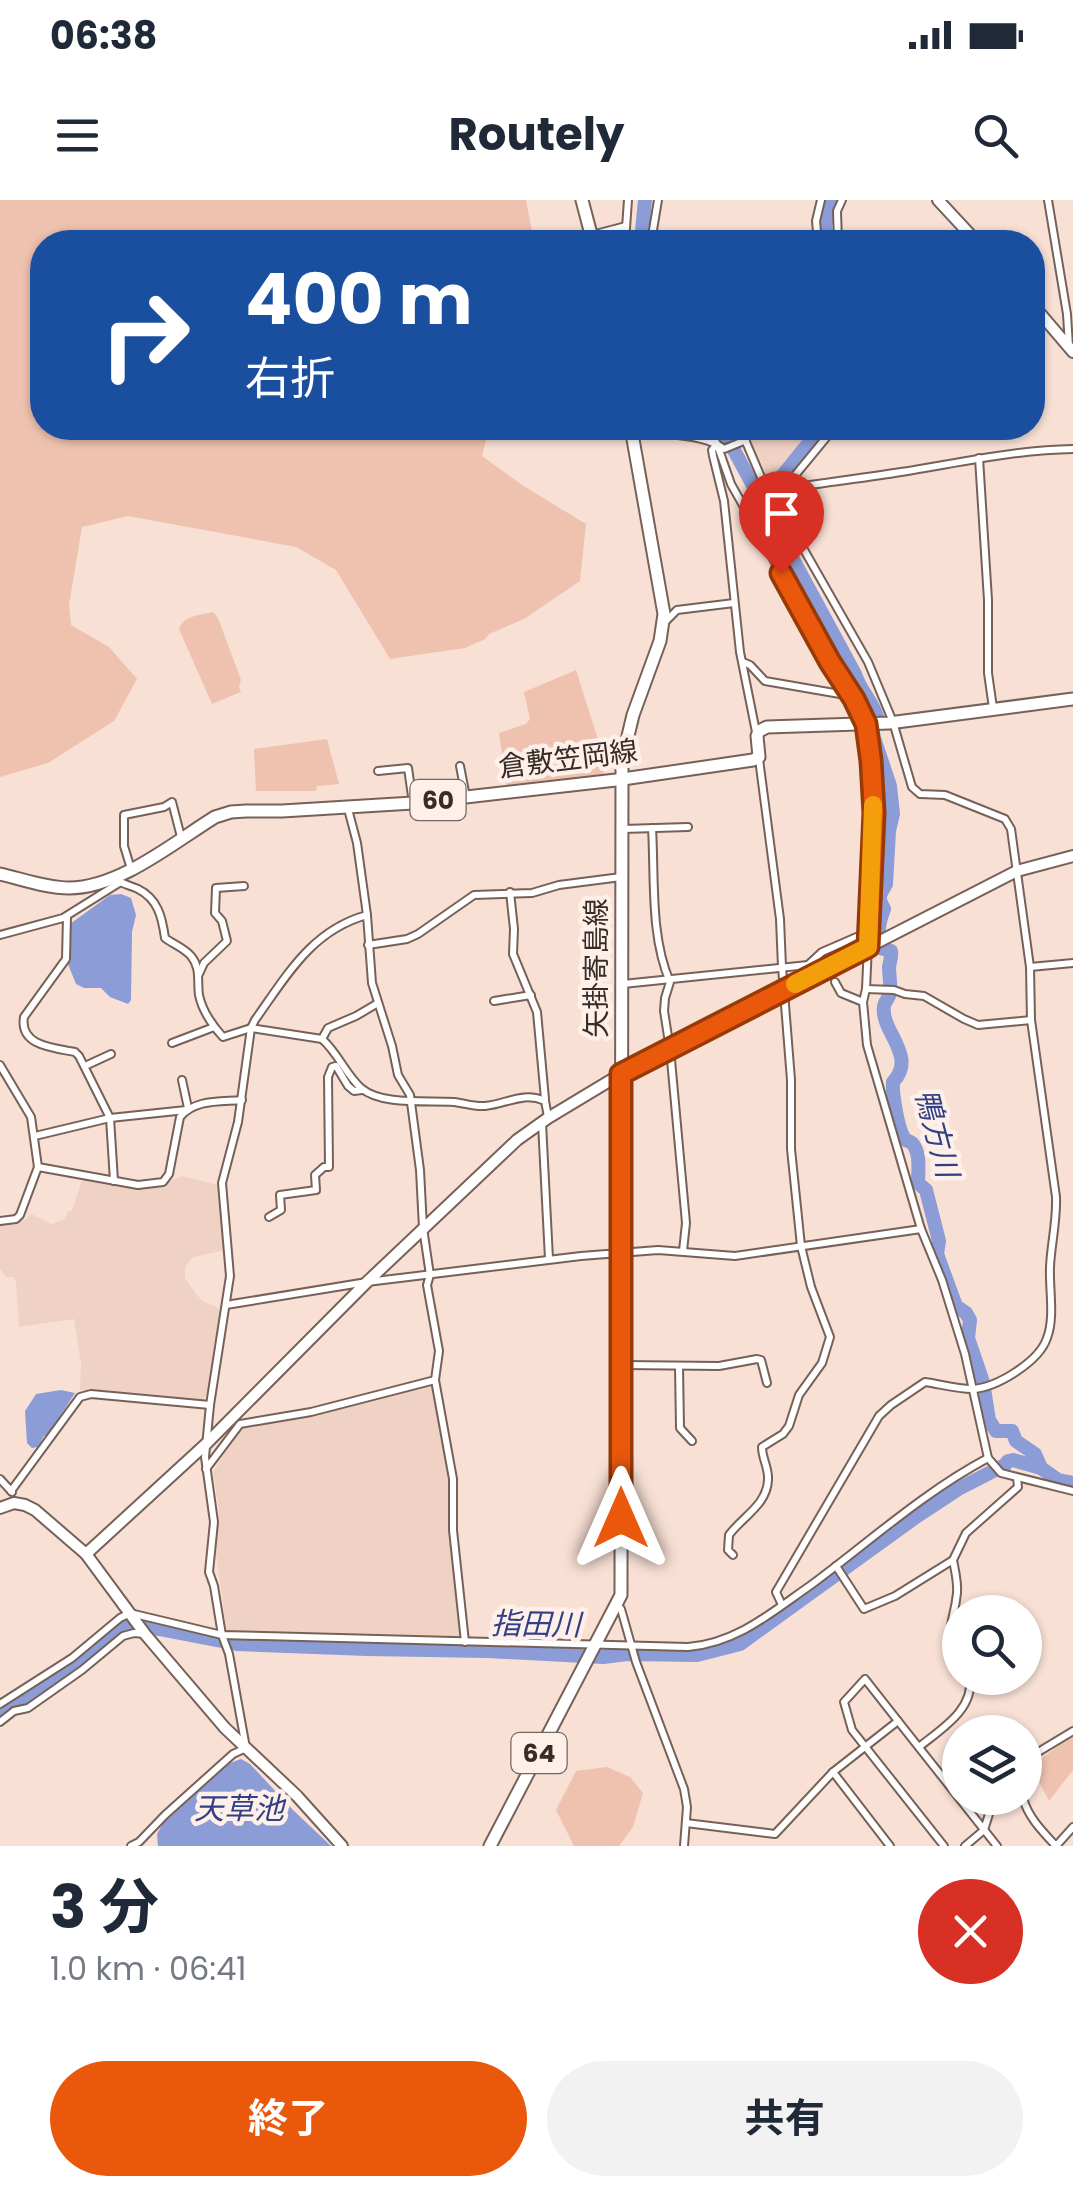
<!DOCTYPE html>
<html lang="ja">
<meta charset="utf-8">
<style>
body{margin:0;font-family:Poppins,"Noto Sans JP",sans-serif;background:#f2f2f3;color:#1f2937;height:100vh;display:flex;flex-direction:column;font-size:38px;white-space:nowrap}
*{box-sizing:border-box;margin:0}
p{font-size:32px;color:#747a83}
.icon{flex:none;width:55px;height:55px;fill:none;stroke:currentColor;stroke-width:2;stroke-linecap:round;stroke-linejoin:round}
.map{position:relative;height:1646px;overflow:hidden}
.panel{display:flex;flex-direction:column;background:#fff;flex:1}
.panel>*{flex:none}
.hud{position:absolute;left:30px;top:30px;width:1015px;height:210px;border-radius:40px;box-shadow:0 2px 8px #0004;background:#1a4fa0;color:#fff;overflow:hidden}
.tools{position:absolute;left:942px;top:1395px;display:grid;gap:20px}
.tools a{display:grid;place-items:center;width:100px;height:100px;border-radius:50%;background:#fff;box-shadow:0 2px 8px #0004;font-size:50px}
.pin{position:absolute;display:grid;place-items:center;width:85px;height:85px;color:#fff;margin:-102px -42px;border-radius:50% 50% 50% 0;rotate:-45deg;box-shadow:0 0 10px #0007}
.pin .icon{rotate:45deg}
.me{position:absolute;width:110px;margin:-55px;rotate:0deg;stroke-linejoin:round;filter:drop-shadow(0 0 8px #0008)}
.turn{display:flex;align-items:center;gap:35px;height:210px;padding:0 50px;font-size:45px}
.turn .icon{width:130px;height:130px;stroke-width:2.5}
.turn b{display:block;font-size:70px;line-height:85px}
.round{display:grid;place-items:center;flex:none;width:105px;height:105px;border-radius:52px;background:#f2f2f3}
.summary{display:flex;align-items:center;justify-content:space-between;height:170px;padding:0 50px}
h1{font-size:60px;font-weight:700;line-height:75px}
.cta{display:flex;gap:20px;margin-top:auto;padding:20px 50px}
.cta a{flex:1;height:115px;border-radius:60px;background:#ea580c;color:#fff;font-size:40px;font-weight:700;line-height:115px;text-align:center}
.cta a+a{background:#f2f2f3;color:#1f2937}
.status{display:flex;justify-content:space-between;align-items:center;height:70px;padding:0 50px;background:#fff;direction:ltr}
.status svg{height:28px;fill:currentColor}
header{display:flex;justify-content:space-between;align-items:center;height:130px;padding:0 50px;background:#fff;font-size:45px;font-weight:700}
.map>svg:first-child{display:block}
.built{fill:#f0d2c4}
.green{fill:#eec2af}
.water{fill:#8b9cd6}
.lines{fill:none;stroke-linecap:round;stroke-linejoin:round}
.river{stroke:#8b9cd6;stroke-width:14}
.street-casing{stroke:#766158;stroke-width:10}
.secondary-casing{stroke:#766158;stroke-width:14}
.primary-casing{stroke:#766158;stroke-width:15}
.street{stroke:#fff;stroke-width:6}
.secondary{stroke:#fff;stroke-width:10}
.primary{stroke:#fff;stroke-width:11}
.route-casing{stroke:#983908;stroke-width:25}
.route{stroke:#ea580c;stroke-width:18}
.slow{stroke:#f59e0b;stroke-width:18}
.labels{text-anchor:middle;dominant-baseline:central;stroke-width:9;stroke-linejoin:round;paint-order:stroke}
.shield{fill:#feefe9;stroke:#726762;stroke-width:2.5}
.shield-label{font-size:25px;font-weight:bold;fill:#362d28}
.street-label{font-size:28px;fill:#362d28;stroke:#feefe9}
.water-label{font-size:30px;font-style:italic;fill:#313f85;stroke:#feefe9}
</style>
<div class="status"><b>06:38</b><svg viewBox="0 0 49 12"><path d="M0 12V9h3v3zM5 12V6h3v6zM10 12V3h3v9zM15 12V0h3v12zM26 1h20v11H26zM47 4h2v5h-2z"/></svg></div>
<header><svg class="icon" aria-label="menu" viewBox="0 0 24 24"><path d="M4 6h16M4 12h16M4 18h16"/></svg>Routely<svg class="icon" aria-label="search" viewBox="0 0 24 24"><circle cx="10" cy="10" r="6"/><path d="M15 15l6 6"/></svg></header>
<div class="map">
<svg width="1073" height="1646" viewBox="0 0 1073 1646">
<rect width="100%" height="100%" fill="#f8e0d5"/>
<g class="built">
<path d="M745 228H819L770 282Z"/>
<path d="M181 976 219 985 226 1050 193 1057 185 1067V1078L194 1091 202 1101 218 1108 220 1114 208 1195 201 1200H192L80 1190 81 1164 74 1119 19 1127 16 1081 13 1077H6L0 1069V1023L25 1020 31 1014 51 1024 65 1019 68 1011H72L82 980 115 985 164 984Z"/>
<path d="M428 1184 433 1187 449 1268 451 1323 462 1439 227 1433 216 1353 219 1310 213 1272 240 1226Z"/>
</g>
<g class="green">
<path d="M0 0H526L534 42H42V228H489L482 256 522 285 586 324 580 381 524 419 489 434 485 439 465 448 390 459 336 370 296 347 128 316 82 327 69 405 71 425 109 447 137 479 114 521 48 563 0 577Z"/>
<path d="M213 412 218 418 241 480 239 487 241 492 212 504 179 429C184 415 201 415 213 412Z"/>
<path d="M576 470 600 546 604 575 507 589 499 533 526 524 530 519 524 492Z"/>
<path d="M327 539 339 584 317 586 316 591H256L254 549Z"/>
<path d="M1073 1535V1570L1049 1601 1031 1566Z"/>
<path d="M607 1567 630 1577 643 1593 633 1627 619 1646H574L556 1610 576 1571Z"/>
</g>
<g class="water">
<path d="M121 694 131 698 136 715 132 732 131 800 128 804 110 797 101 788H84L76 784 68 764 70 724 110 695Z"/>
<path d="M61 1190 75 1193 47 1236H44L38 1247 32 1248 27 1243 25 1211 36 1194Z"/>
<path d="M241 1559 250 1564 293 1610 331 1646H158L157 1634 163 1623 230 1563Z"/>
</g>
<g class="lines">
<g class="river">
<path d="M641 42 645 0"/>
<path d="M827 42 825 26 831 0"/>
<path d="M722 228 855 474C861 493 873 500 878 520L872 527 874 538 890 586 893 614 889 631 886 684 880 695V701L884 709C879 722 877 733 880 748L891 751C892 756 890 761 889 767 889 775 891 783 890 792 890 797 885 801 884 806 880 831 918 856 893 882 892 893 898 931 905 939 906 941 910 941 912 943 921 953 918 971 918 983L926 990 939 1041 937 1054 956 1106 966 1113 970 1120 968 1138 983 1182 989 1220 996 1231H1012L1016 1241 1035 1254 1041 1268 1058 1280 1073 1283"/>
<path d="M761 302 821 228"/>
<path d="M0 1514 66 1475 121 1427 159 1429 237 1444 367 1449 487 1451 603 1457 627 1454 697 1455 740 1444 913 1319 960 1288 1005 1265 1008 1261 1013 1260 1041 1268"/>
</g>
<g class="street-casing">
<g id="street">
<path d="M1048 0 1067 114 1069 147"/>
<path d="M592 35 626 26"/>
<path d="M625 42 628 0"/>
<path d="M651 42 658 0"/>
<path d="M818 42 816 21 821 0"/>
<path d="M838 42 837 11 842 0"/>
<path d="M708 228 717 244 731 284 831 462 854 499 866 525 871 561 874 613 866 789 863 802 867 845 921 1029 942 1080 965 1154 988 1258 1001 1273 1073 1291"/>
<path d="M740 228 764 284 779 295 803 348 868 462 893 522 912 587 920 594 945 595 1005 619 1011 629 1030 767 1031 820 1056 997C1057 1021 1051 1044 1050 1067 1049 1090 1055 1117 1047 1138 1039 1162 996 1188 972 1189 956 1189 940 1184 925 1182L891 1205 879 1216 776 1392 782 1405"/>
<path d="M632 235C656 232 705 234 724 249L746 240"/>
<path d="M716 245 712 250 713 256 724 301 740 452 756 532"/>
<path d="M979 258 988 400V473L993 508"/>
<path d="M783 290 834 228"/>
<path d="M779 295 791 288C828 282 864 278 901 272 958 263 1015 250 1073 249"/>
<path d="M665 422 677 410 734 403"/>
<path d="M743 462 750 465 765 481 840 494 851 499"/>
<path d="M460 566 466 597"/>
<path d="M378 571 408 568 413 603"/>
<path d="M348 609 357 643 367 715 372 783 392 846 398 875 410 895 420 970 423 1028 430 1075 427 1085 439 1151 435 1180 453 1279V1330L465 1442"/>
<path d="M652 628C655 678 650 736 670 782L665 798 664 811 670 849 686 1023 683 1051"/>
<path d="M623 629 688 627"/>
<path d="M131 669 124 646V615L164 607 172 602 181 637"/>
<path d="M115 679C122 684 129 685 138 689 158 699 162 717 165 738 173 744 184 748 191 756 201 768 197 781 199 795 202 810 213 826 223 837L251 828 322 839C338 853 346 875 361 888 382 906 428 900 454 902 464 903 474 907 485 906 507 904 523 891 545 901L548 917"/>
<path d="M510 692 514 729 513 754 537 812 545 899"/>
<path d="M67 716 66 759 24 817C19 846 54 848 75 852L79 856 110 918 114 981"/>
<path d="M0 735 63 718 119 683"/>
<path d="M368 745 407 739 418 734 474 695 532 693 559 685 621 677"/>
<path d="M1030 767 1073 763"/>
<path d="M199 774 204 763 227 741 222 721 215 713 216 688 244 686"/>
<path d="M835 782 841 793 863 802"/>
<path d="M623 784 808 765 822 752 868 732"/>
<path d="M866 789 894 790 905 794 924 796 964 819 978 825 1031 820"/>
<path d="M494 801 531 795"/>
<path d="M322 839 328 828 356 816 378 803"/>
<path d="M172 843 214 827"/>
<path d="M0 865 31 917 38 967 138 985 163 982 169 974 180 917C195 899 220 902 242 900"/>
<path d="M85 866 111 854"/>
<path d="M182 880 188 908"/>
<path d="M542 923 549 1059"/>
<path d="M35 936 110 918 186 910"/>
<path d="M269 1017 281 1010 280 995 316 990 315 975 324 967H329L328 877 332 867 336 866 348 886 354 891 362 890"/>
<path d="M0 1021 16 1019 20 1015 38 967"/>
<path d="M226 1105 367 1082 581 1056 658 1050 735 1056 921 1029"/>
<path d="M622 1165 719 1166 757 1159 761 1160 767 1183"/>
<path d="M679 1166 680 1228 692 1241"/>
<path d="M206 1269 240 1224 311 1212 435 1180"/>
<path d="M0 1279 12 1292"/>
<path d="M11 1291 80 1197 91 1194 210 1205"/>
<path d="M733 1355 728 1350 729 1335C742 1317 767 1305 768 1280 769 1268 762 1259 762 1247L783 1234 789 1226 799 1195 822 1163 830 1137 811 1087 801 1046 791 949V880L782 767 780 719 759 559"/>
<path d="M953 1360C955 1371 958 1382 957 1393 954 1425 943 1425 960 1458"/>
<path d="M836 1366 864 1409 895 1396 953 1360 966 1333 1018 1287 1017 1278"/>
<path d="M617 1406 621 1409 636 1462 684 1589 687 1607 684 1646"/>
<path d="M0 1504 72 1458 120 1418 130 1413 222 1435 688 1447C737 1443 772 1412 811 1385 869 1342 924 1292 988 1258"/>
<path d="M898 1521 865 1479 844 1502 852 1530 944 1646"/>
<path d="M0 1522 14 1511 28 1508 82 1470 123 1436 134 1433 145 1434"/>
<path d="M919 1547C941 1529 974 1510 970 1478"/>
<path d="M1025 1560 1073 1531"/>
<path d="M833 1572 890 1646"/>
<path d="M1025 1588 1032 1557"/>
<path d="M1023 1598C1028 1617 1042 1631 1056 1646"/>
<path d="M686 1623 775 1634 833 1572 898 1521 997 1646"/>
<path d="M131 1646 139 1642 165 1615 233 1554 246 1548 229 1454 222 1435 214 1386 209 1372 214 1322 205 1257 210 1205 230 1076 222 983 238 922 251 828 255 820C287 775 312 730 367 715"/>
<path d="M965 1646 984 1630 994 1598"/>
<path d="M1056 1646 1073 1627"/>
</g>
</g>
<g class="secondary-casing">
<g id="secondary">
<path d="M938 0 977 42"/>
<path d="M1032 104 1073 152"/>
<path d="M0 1308 14 1303 25 1305 35 1310 86 1354 145 1434 225 1528 297 1596 342 1646"/>
<path d="M86 1354 206 1244 367 1082 517 940 548 918 621 874 1017 671 1073 656"/>
</g>
</g>
<g class="primary-casing">
<g id="primary">
<path d="M582 0 593 42"/>
<path d="M0 674C22 679 46 688 69 688 119 688 173 643 215 617L231 612 246 611H282L413 603 616 580 753 560 759 557 757 536 759 531 767 527 889 523 1073 499"/>
<path d="M490 1646 621 1395 622 561 633 515 660 441 664 414 631 228"/>
</g>
</g>
<use href="#street" class="street"/>
<use href="#secondary" class="secondary"/>
<use href="#primary" class="primary"/>
</g>
<g class="lines">
<g class="route-casing">
<path id="route" d="M621 1318V874L868 747 874 613 871 561 866 524 854 499 830 462 781 373"/>
</g>
<use href="#route" class="route"/>
<path class="slow" d="M795 784 868 747 873 605"/>
</g>
<g class="labels">
<g class="shield">
<rect x="410.5" y="580" width="55" height="40" rx="8"/>
<rect x="511.5" y="1533" width="55" height="40" rx="8"/>
</g>
<g class="shield-label">
<text x="438" y="600">60</text>
<text x="539" y="1553">64</text>
</g>
<g class="street-label">
<text transform="translate(568 559) rotate(-7)">倉敷笠岡線</text>
<text transform="translate(596 768) rotate(-90)">矢掛寄島線</text>
</g>
<g class="water-label">
<text transform="translate(937 933) rotate(75)">鴨方川</text>
<text transform="translate(536 1424) rotate(1)">指田川</text>
<text x="239" y="1608">天草池</text>
</g>
</g>
</svg>
<div class="tools">
<a><svg class="icon" aria-label="search" viewBox="0 0 24 24"><circle cx="10" cy="10" r="6"/><path d="M15 15l6 6"/></svg></a>
<a><svg class="icon" aria-label="layers" viewBox="0 0 24 24"><path d="M12 4l9 5-9 5-9-5zM3 14l9 5 9-5"/></svg></a>
</div>
<div class="pin" style="left:781px;top:373px;background:#d93025"><svg class="icon" aria-label="arrive" viewBox="0 0 24 24"><path d="M6 21V4h12l-3 4 3 4H6"/></svg></div>
<svg class="me" style="left:621px;top:1318px" viewBox="-20 -20 40 40"><path d="M0-17L14 15 0 8-14 15z" fill="#ea580c" stroke="#fff" stroke-width="4"/></svg>
<div class="hud">
<div class="turn"><svg class="icon" aria-label="right" viewBox="0 0 24 24"><path d="M7 20v-9h11M14 6l5 5-5 5"/></svg><div><b>400 m</b>右折</div></div>
</div>
</div>
<section class="panel">
<div class="summary"><div><h1>3 分</h1><p>1.0 km · 06:41</p></div><a class="round" style="background:#d93025;color:#fff"><svg class="icon" aria-label="close" viewBox="0 0 24 24"><path d="M6 6l12 12M18 6L6 18"/></svg></a></div>
<div class="cta"><a>終了</a><a>共有</a></div>
</section>
